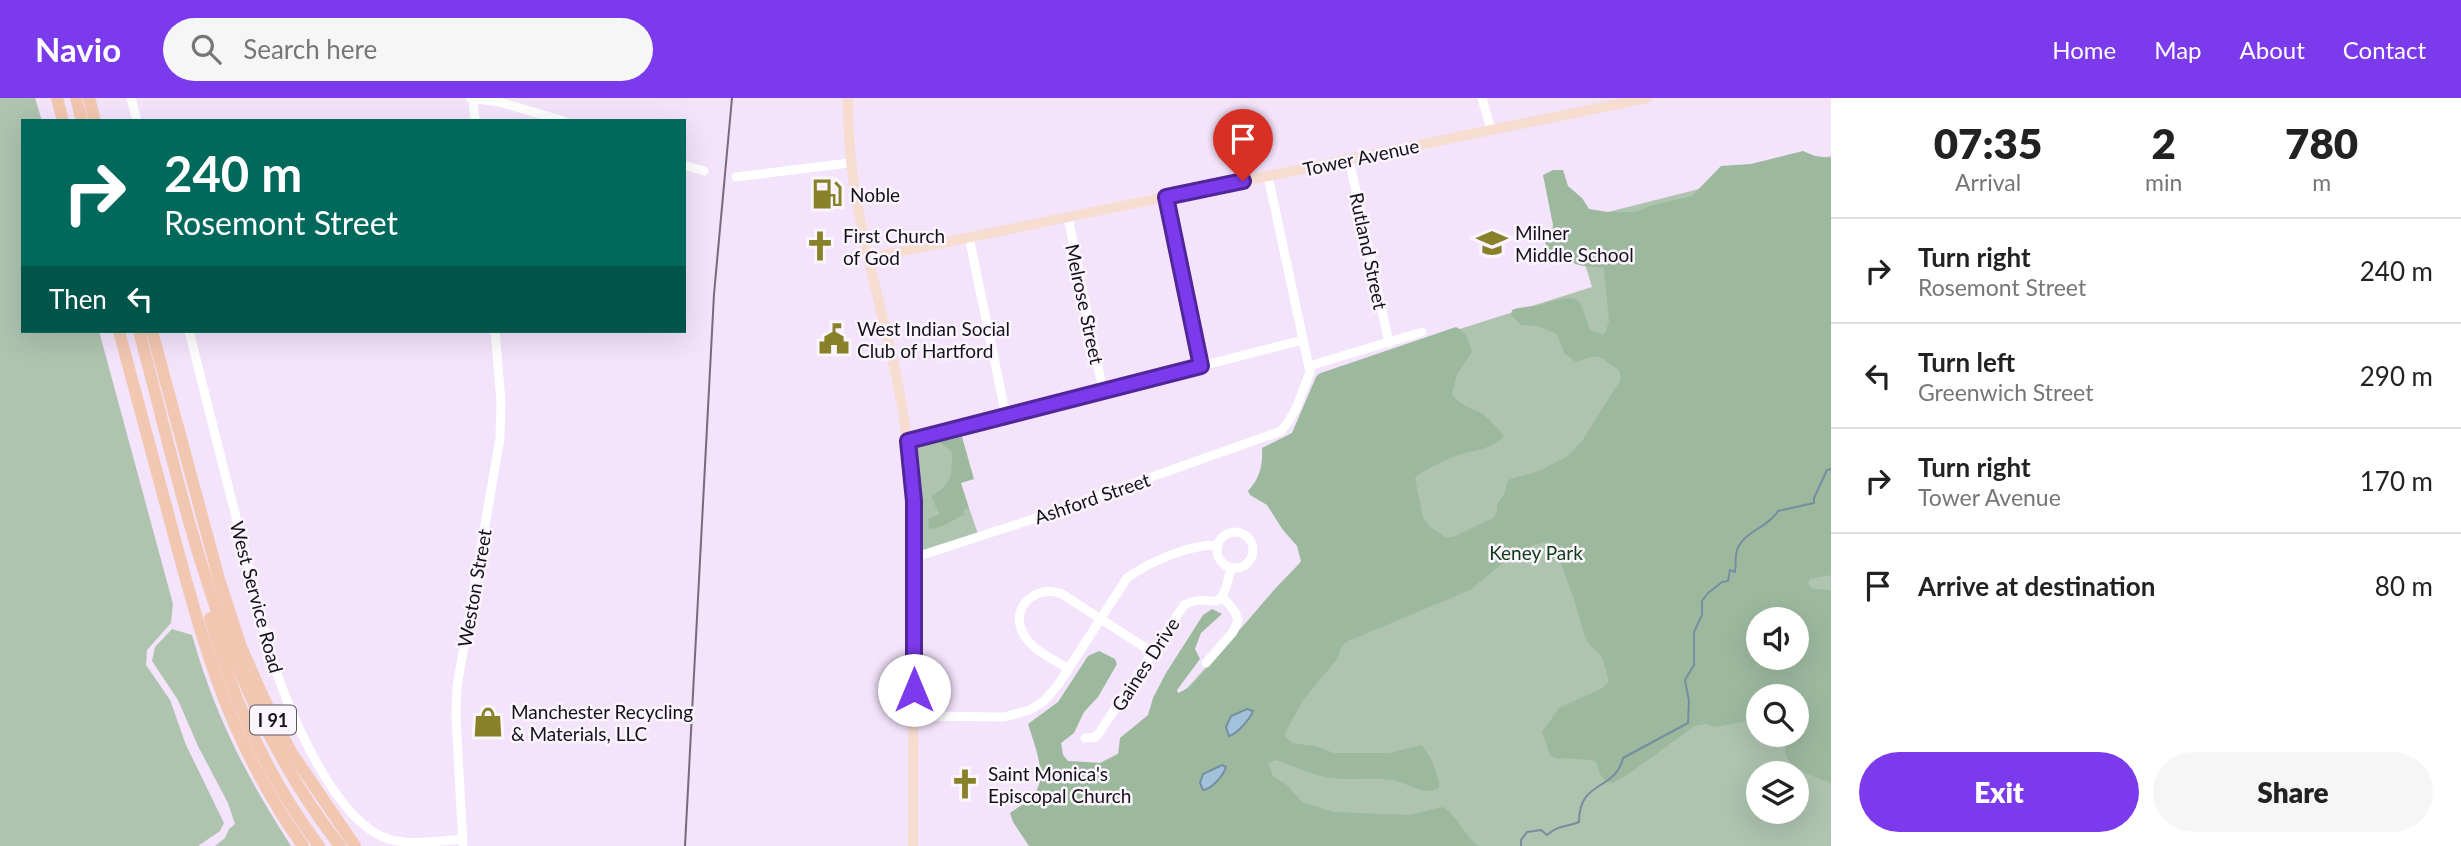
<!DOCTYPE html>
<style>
body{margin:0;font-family:Lato,sans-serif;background:#f6f6f6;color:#222;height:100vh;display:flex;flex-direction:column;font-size:26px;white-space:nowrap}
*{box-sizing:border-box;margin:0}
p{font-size:23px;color:#767676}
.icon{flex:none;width:38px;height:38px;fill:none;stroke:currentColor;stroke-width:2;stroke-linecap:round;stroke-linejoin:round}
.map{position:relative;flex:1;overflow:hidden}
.drawer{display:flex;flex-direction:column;background:#fff;width:630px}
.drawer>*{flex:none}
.banner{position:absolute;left:21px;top:21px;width:665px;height:214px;border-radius:0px;box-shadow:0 7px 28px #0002;background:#00695c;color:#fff;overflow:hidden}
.controls{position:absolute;left:1746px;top:509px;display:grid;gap:14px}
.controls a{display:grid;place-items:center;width:63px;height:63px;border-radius:50%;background:#fff;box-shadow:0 7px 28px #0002;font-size:35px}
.pin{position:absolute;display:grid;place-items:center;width:60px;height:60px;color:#fff;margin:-72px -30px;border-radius:50% 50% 50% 0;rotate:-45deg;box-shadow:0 0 7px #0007}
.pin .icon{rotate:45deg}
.me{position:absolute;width:77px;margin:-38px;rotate:0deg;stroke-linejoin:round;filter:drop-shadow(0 0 5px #0008)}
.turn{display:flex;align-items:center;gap:24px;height:147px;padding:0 28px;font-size:32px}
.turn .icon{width:91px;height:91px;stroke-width:2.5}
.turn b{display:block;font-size:49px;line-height:60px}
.then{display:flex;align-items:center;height:66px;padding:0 28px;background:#0003;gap:14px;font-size:26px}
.eta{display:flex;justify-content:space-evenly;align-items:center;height:119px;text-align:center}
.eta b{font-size:42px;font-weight:800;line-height:49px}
.button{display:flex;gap:14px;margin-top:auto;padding:14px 28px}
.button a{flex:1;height:80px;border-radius:42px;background:#7c3aed;color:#fff;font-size:28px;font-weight:800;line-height:80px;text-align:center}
.button a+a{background:#f6f6f6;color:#222}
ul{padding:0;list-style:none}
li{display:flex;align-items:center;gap:21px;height:105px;padding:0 28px;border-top:2px solid #e0e0e0}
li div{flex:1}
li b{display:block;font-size:26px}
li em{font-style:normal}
header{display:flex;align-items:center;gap:42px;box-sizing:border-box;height:98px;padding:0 35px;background:#7c3aed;color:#fff}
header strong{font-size:33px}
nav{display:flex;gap:38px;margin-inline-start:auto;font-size:24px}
.search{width:490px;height:63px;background:#f6f6f6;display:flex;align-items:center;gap:18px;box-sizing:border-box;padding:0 24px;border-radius:38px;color:#767676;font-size:26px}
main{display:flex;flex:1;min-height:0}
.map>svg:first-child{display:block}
.green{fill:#aec4af;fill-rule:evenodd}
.forest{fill:#9cb99e;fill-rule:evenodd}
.water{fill:#a1c2da;stroke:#778da0;stroke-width:2}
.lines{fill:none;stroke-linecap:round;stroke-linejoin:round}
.stream{stroke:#778da0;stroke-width:2}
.minor{stroke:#fff;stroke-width:9}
.major{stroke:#f7ddd0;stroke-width:10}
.highway{stroke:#f2c7b1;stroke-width:12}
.rail{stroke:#756b7a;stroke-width:2}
.route-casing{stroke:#51269a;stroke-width:18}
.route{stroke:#7c3aed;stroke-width:12}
.labels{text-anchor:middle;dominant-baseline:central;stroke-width:5;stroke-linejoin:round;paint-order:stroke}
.shield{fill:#fbf5fe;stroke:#5b555e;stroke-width:2}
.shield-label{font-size:18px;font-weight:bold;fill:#161119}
.street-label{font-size:19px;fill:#161119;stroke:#fbf5fe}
.poi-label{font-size:19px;fill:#161119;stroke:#fbf5fe;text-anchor:start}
.park-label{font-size:19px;fill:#0f3b17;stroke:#fbf5fe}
</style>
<header>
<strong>Navio</strong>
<div class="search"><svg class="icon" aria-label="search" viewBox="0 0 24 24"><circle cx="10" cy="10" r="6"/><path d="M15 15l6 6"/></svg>Search here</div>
<nav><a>Home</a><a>Map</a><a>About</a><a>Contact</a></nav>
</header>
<main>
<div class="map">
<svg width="1831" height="748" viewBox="0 0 1831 748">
<rect width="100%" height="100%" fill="#f3e3fb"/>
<g class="green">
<path d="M0 0H35L42 23H23V233H99L173 506 171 525 147 552 146 567 170 602 186 647 224 725 220 733 198 748H0Z"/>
<path d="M1831 58V748H1083L1067 682 1138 645 1303 461 1271 383 1318 276 1592 189 1572 123ZM1759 522H1797V560H1759ZM1759 598H1797V637H1759ZM1759 676H1797V714H1759Z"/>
<path d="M961 334 962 339 940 344 951 353C953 375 954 387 932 398L939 416 936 419 956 421 965 417 964 412 969 410 978 436 925 453 920 449 917 350 931 342Z"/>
<path d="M172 531 192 537C215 618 246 678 291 748H215L225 740 229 731 235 726 228 705 198 648 178 602 152 563 155 549Z"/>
</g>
<g class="forest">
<path d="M1803 53 1815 58 1831 60V477L1810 481 1808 486 1813 491 1831 492V685C1818 680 1787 671 1785 654 1785 648 1789 643 1789 637H1797V598H1759V621L1715 629 1706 626 1695 628C1682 636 1621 684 1612 685 1601 685 1599 671 1596 664L1592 662 1555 660 1550 657 1542 634 1559 610 1602 590 1609 583 1602 559 1589 546 1584 537 1575 504 1555 450 1552 446 1547 444 1533 447 1502 466 1470 492 1346 544 1342 548 1337 561 1304 601 1286 633 1285 638 1292 645 1315 648 1334 655H1389L1421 647C1430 655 1440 679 1439 690 1426 698 1410 687 1397 683 1375 678 1352 683 1330 680 1312 677 1295 669 1277 662L1268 665 1273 678 1288 688 1302 704 1334 714 1410 717 1443 709C1459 719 1463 737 1479 748H1029L1013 724 1010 715C1017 709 1028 705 1033 698 1049 679 1034 646 1028 626L1058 604 1088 558 1099 553 1115 561 1117 566 1098 599 1084 614 1074 635 1061 645 1063 657 1068 663 1102 665 1118 657 1120 640 1148 617 1153 600 1166 575 1203 517 1212 511 1222 516 1201 535 1195 551 1200 561 1177 592 1178 595C1192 590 1201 577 1211 566 1241 534 1266 496 1299 467L1301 463 1297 448 1283 432 1267 407 1250 397 1248 393C1260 381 1263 366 1262 350L1292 335 1316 279 1321 275 1456 229C1466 234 1470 244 1472 254L1457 276 1452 296C1460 309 1475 310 1485 318 1492 324 1500 332 1504 339 1492 350 1477 352 1461 356 1448 361 1425 371 1415 380L1423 420 1429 428 1445 439H1453L1493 420 1497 414V406L1504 397 1507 385 1510 381 1539 373 1568 358 1582 343 1621 281 1619 272C1597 258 1603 254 1576 264L1564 255 1557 236 1537 228 1521 227 1511 217 1512 212C1520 209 1527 209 1535 208 1544 207 1571 194 1579 204 1584 210 1586 223 1590 231L1603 237 1606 233 1609 223 1604 171C1596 167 1587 170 1579 167 1570 164 1564 161 1554 159L1545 145 1552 134 1553 127 1543 77 1553 72H1563L1568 88 1582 100 1589 111 1608 114H1636L1649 108 1692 98 1721 68 1751 66ZM1759 522H1797V560H1759ZM1244 611H1251L1252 618 1233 637 1228 636C1224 622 1233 616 1244 611Z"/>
<path d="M962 339 974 381 961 385 969 410 964 412 965 417C952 422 944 430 929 431L928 421 939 416 931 398C952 388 953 374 951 353L939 344Z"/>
</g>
<g class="water">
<path d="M1247 611 1253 613C1250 621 1237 636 1229 638L1226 629 1231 618Z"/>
<path d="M1222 667 1226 669C1223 678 1212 691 1203 692L1200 685 1203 676Z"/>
</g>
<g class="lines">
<path class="stream" d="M1521 748V742L1527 734 1541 732 1547 737C1558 727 1567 729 1579 724 1579 681 1615 694 1623 660L1688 625 1689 603 1685 582 1694 567V534L1702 517V503L1708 495 1722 484 1728 483 1730 472 1735 474C1736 467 1735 458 1737 452 1744 433 1769 429 1778 413L1814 405V400L1827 372 1831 371"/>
<g class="minor">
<path d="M131 0 137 23"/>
<path d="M470 0 499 4 564 23"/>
<path d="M473 0 475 23"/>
<path d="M1482 0 1491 32"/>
<path d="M1349 61 1389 245"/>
<path d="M684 67 704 73"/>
<path d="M736 79 849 65"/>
<path d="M1166 99 1201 268"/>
<path d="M1068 119 1103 293"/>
<path d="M969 139 1006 318"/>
<path d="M189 233 270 554C285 605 333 723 388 741 412 748 439 743 463 741"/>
<path d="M1309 268 1422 234"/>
<path d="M908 343 1303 242"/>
<circle cx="1235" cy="452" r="18"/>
<path d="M913 460 1033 421 1281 333 1289 323 1297 308 1310 274 1268 78"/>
<path d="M1206 565 1233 534 1238 523 1235 514 1222 498"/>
<path d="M1067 570C1053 561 1032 552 1024 537 1008 511 1036 485 1062 496L1152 554"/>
<path d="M914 618 1004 619 1030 612 1044 603 1058 587 1127 480C1151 463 1188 447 1217 447"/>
<path d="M1085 640 1095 639 1099 635 1184 507C1214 491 1219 525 1231 470"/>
<path d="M463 748 456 619 457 589 500 340 501 303 495 233"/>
</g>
<g class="major">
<path d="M848 0C846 97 876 183 896 277 905 319 910 360 914 403L913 748"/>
<path d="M869 160 1647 0"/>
</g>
<g class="highway">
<path d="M57 0 63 23"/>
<path d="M76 0 82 23"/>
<path d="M89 0 95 23"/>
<path d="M119 233C137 300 155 367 173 434 205 553 230 645 303 748"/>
<path d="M139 233C188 416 220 594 340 748"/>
<path d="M152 233 219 481 241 549 264 601 291 654 355 748"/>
<path d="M210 520C233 603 267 679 319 748"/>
</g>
<path class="rail" d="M685 748 714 196 732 0"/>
</g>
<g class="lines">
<g class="route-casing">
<path id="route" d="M914 592V403L908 343 1201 268 1166 99 1243 83"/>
</g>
<use href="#route" class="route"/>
</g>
<defs>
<g id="fuel-bare" transform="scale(2.415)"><path d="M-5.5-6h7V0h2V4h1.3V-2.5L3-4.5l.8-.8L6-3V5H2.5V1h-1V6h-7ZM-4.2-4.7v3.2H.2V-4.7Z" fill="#888129" stroke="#fbf5fe" stroke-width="2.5" paint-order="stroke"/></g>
<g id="school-bare" transform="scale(2.415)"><path d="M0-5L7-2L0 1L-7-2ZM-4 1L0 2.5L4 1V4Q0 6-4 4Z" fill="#888129" stroke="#fbf5fe" stroke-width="2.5" paint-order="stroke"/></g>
<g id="church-bare" transform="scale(2.415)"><path d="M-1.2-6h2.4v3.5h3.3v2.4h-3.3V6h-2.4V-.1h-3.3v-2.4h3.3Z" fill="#888129" stroke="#fbf5fe" stroke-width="2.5" paint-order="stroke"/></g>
<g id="civic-bare" transform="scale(2.415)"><path d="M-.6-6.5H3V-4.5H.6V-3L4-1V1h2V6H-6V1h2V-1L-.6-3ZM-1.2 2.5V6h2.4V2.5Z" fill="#888129" stroke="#fbf5fe" stroke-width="2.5" paint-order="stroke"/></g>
<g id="shop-bare" transform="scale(2.415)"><path d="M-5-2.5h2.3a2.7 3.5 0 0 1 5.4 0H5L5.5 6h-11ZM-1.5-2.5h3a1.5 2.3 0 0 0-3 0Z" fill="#888129" stroke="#fbf5fe" stroke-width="2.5" paint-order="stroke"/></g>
</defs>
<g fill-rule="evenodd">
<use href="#fuel-bare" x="827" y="96"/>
<use href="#school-bare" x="1492" y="145"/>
<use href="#church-bare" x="820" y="148"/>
<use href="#civic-bare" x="834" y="241"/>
<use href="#shop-bare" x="488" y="624"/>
<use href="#church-bare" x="965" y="686"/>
</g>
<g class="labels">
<rect class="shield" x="250" y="607.5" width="46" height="29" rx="5"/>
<g class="shield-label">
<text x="273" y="622">I 91</text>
</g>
<g class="street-label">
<text transform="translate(1361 59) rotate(-12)">Tower Avenue</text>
<text transform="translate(1369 153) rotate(78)">Rutland Street</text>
<text transform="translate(1085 206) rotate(78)">Melrose Street</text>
<text transform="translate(1092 400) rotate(-19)">Ashford Street</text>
<text transform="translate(474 490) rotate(-80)">Weston Street</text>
<text transform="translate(257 499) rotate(75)">West Service Road</text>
<text transform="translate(1145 566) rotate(-57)">Gaines Drive</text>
</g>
<g class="poi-label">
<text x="850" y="96">Noble</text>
<text x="1515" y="134">Milner<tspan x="1515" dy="22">Middle School</tspan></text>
<text x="843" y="137">First Church<tspan x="843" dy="22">of God</tspan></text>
<text x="857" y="230">West Indian Social<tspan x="857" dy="22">Club of Hartford</tspan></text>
<text x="511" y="613">Manchester Recycling<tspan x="511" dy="22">&amp; Materials, LLC</tspan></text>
<text x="988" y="675">Saint Monica's<tspan x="988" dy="22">Episcopal Church</tspan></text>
</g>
<g class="park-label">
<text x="1536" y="454">Keney Park</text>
</g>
</g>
</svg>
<div class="controls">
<a><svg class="icon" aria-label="sound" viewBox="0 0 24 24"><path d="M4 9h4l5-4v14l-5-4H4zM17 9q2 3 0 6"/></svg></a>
<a><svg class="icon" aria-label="search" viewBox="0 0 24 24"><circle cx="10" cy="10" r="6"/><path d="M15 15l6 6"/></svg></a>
<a><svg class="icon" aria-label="layers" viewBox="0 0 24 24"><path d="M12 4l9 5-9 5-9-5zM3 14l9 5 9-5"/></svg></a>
</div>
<div class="pin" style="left:1243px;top:83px;background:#d93025"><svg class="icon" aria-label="arrive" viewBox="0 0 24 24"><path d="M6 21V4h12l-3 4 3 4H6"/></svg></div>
<svg class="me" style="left:914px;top:592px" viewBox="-20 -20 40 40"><circle r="19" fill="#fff"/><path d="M0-13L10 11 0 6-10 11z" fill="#7c3aed"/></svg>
<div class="banner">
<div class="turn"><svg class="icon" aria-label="right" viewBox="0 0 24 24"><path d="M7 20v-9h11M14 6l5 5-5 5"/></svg><div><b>240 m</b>Rosemont Street</div></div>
<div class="then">Then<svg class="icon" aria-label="left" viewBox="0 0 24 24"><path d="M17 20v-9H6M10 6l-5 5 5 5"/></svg></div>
</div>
</div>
<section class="drawer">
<div class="eta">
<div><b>07:35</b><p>Arrival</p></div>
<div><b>2</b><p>min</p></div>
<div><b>780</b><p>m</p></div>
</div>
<ul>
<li><svg class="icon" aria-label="right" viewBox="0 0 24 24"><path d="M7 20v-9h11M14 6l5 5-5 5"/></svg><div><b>Turn right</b><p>Rosemont Street</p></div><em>240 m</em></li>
<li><svg class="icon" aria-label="left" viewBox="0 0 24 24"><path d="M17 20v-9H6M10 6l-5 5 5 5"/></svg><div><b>Turn left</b><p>Greenwich Street</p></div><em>290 m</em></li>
<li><svg class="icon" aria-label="right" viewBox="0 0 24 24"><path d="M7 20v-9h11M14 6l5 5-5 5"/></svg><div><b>Turn right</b><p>Tower Avenue</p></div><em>170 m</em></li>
<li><svg class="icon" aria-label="arrive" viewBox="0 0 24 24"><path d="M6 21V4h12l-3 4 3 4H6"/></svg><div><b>Arrive at destination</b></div><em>80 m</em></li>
</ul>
<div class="button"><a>Exit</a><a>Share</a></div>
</section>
</main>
